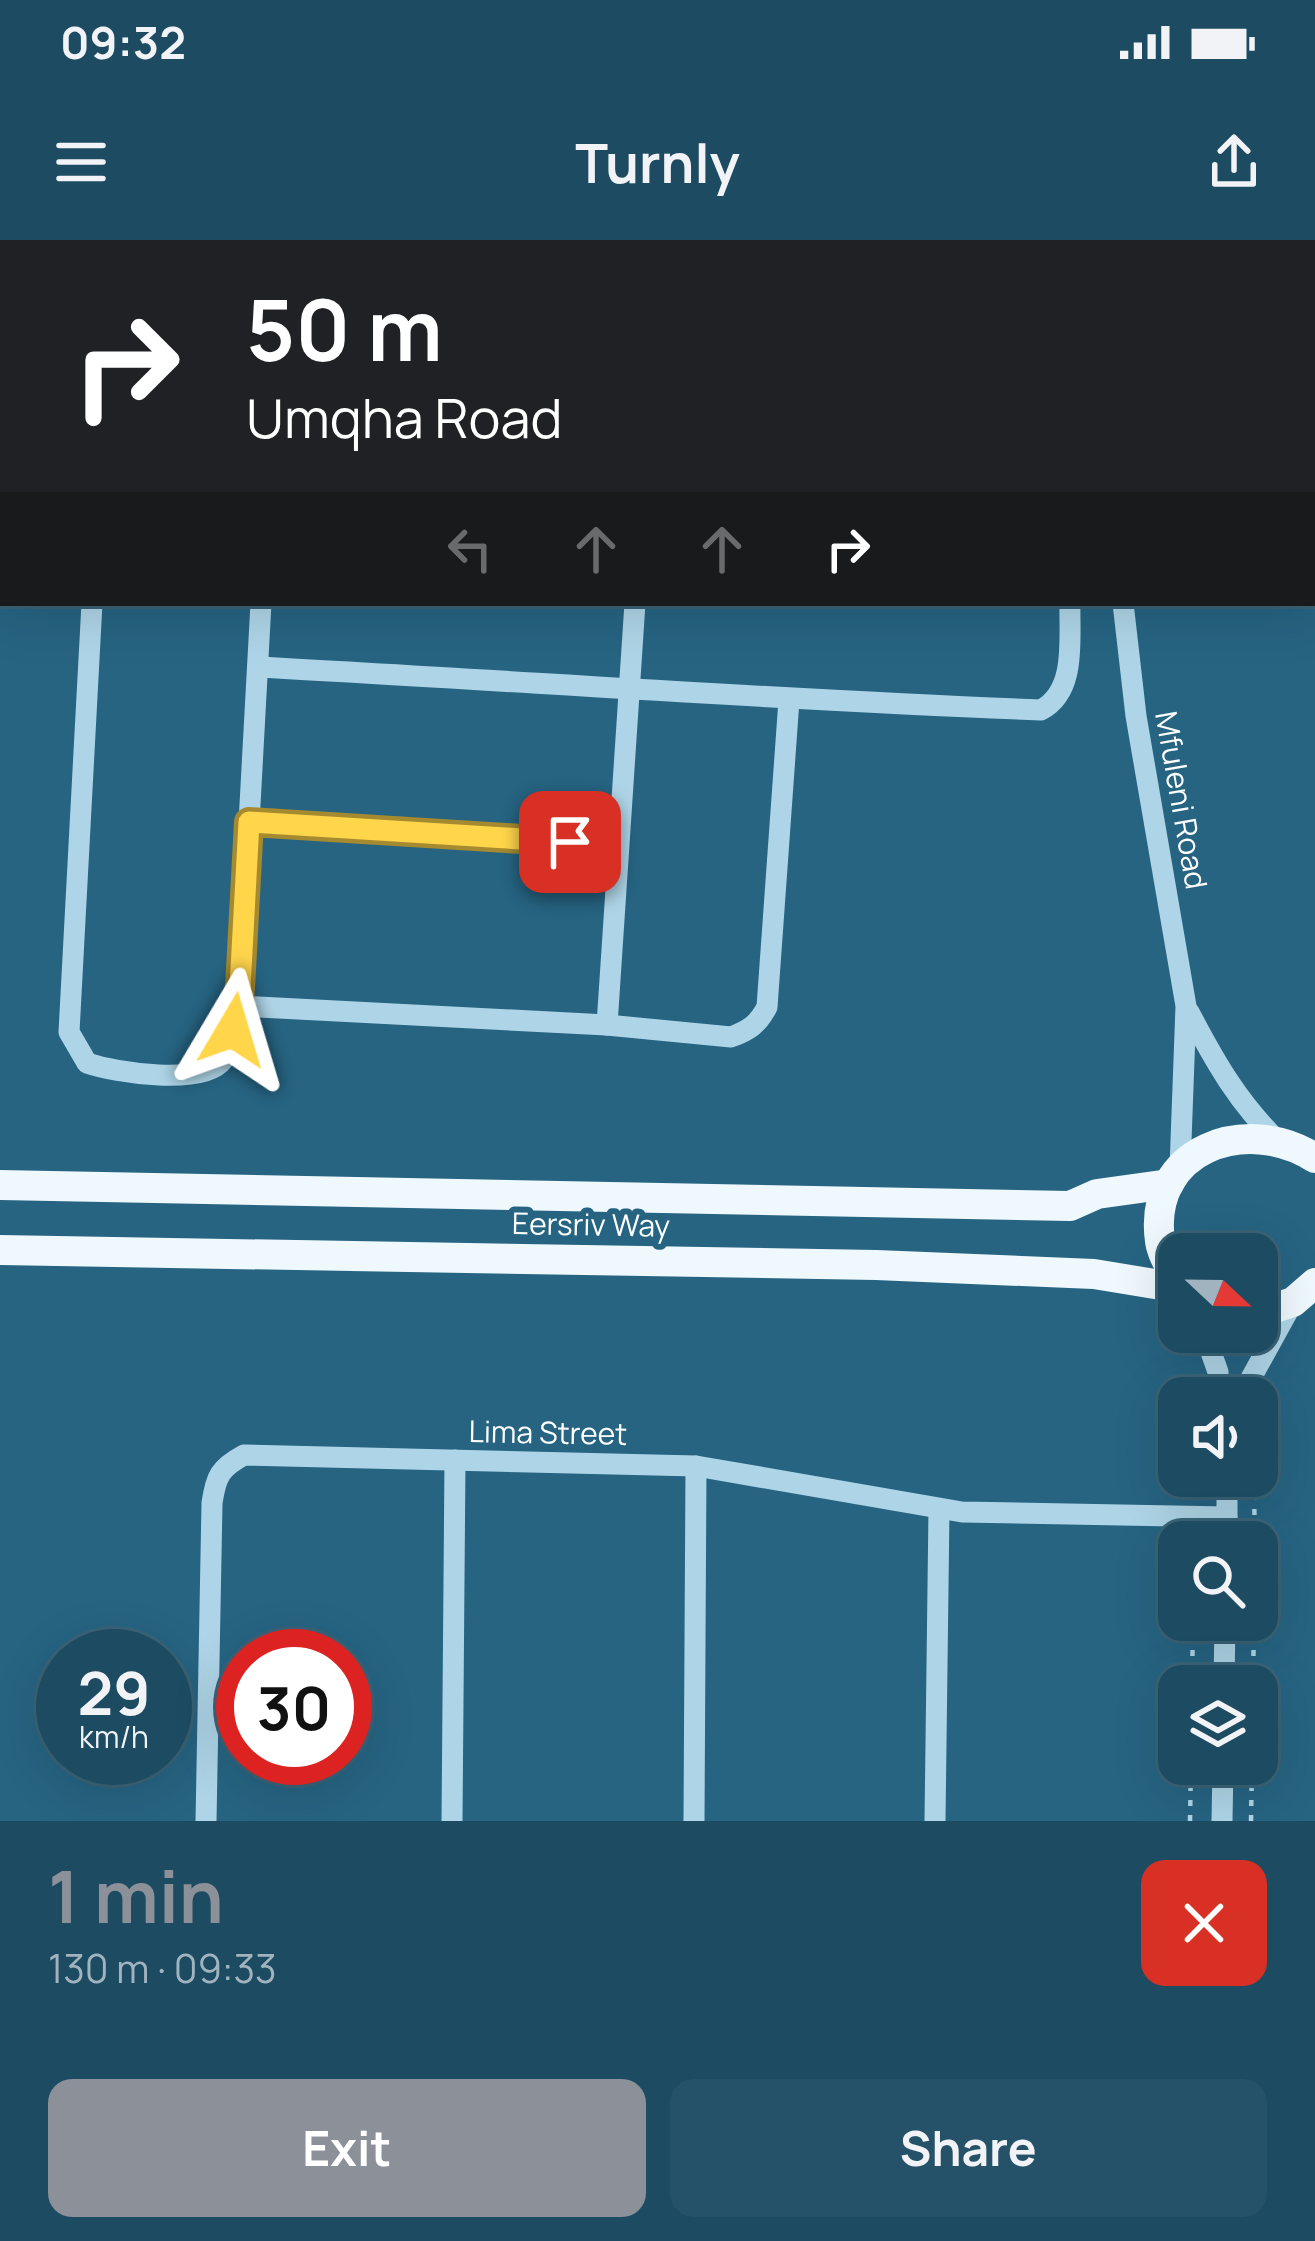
<!DOCTYPE html>
<meta charset="utf-8">
<style>
body{margin:0;font-family:Manrope,sans-serif;background:#255268;color:#f1f3f6;height:100vh;display:flex;flex-direction:column;font-size:45px;white-space:nowrap}
*{box-sizing:border-box;margin:0}
p{font-size:39px;color:#a0b3be}
.icon{flex:none;width:66px;height:66px;fill:none;stroke:currentColor;stroke-width:2;stroke-linecap:round;stroke-linejoin:round}
.map{position:relative;height:1581px;overflow:hidden}
.panel{display:flex;flex-direction:column;background:#1c4b62;flex:1}
.panel>*{flex:none}
.banner{position:absolute;left:0px;top:0px;width:1317px;height:366px;box-shadow:0 12px 48px #0002,0 0 0 3px #3a6377;background:#202124;color:#fff;overflow:hidden}
.needle{width:78px;rotate:112deg}
.tools{position:absolute;left:1158px;top:993px;display:grid;gap:24px}
.tools a{display:grid;place-items:center;width:120px;height:120px;border-radius:24px;background:#1c4b62;box-shadow:0 12px 48px #0002,0 0 0 3px #3a6377;font-size:60px}
.speed{position:absolute;left:36px;top:1389px;display:flex;gap:24px;font-size:60px;font-weight:700;text-align:center}
.speed>*{display:grid;place-content:center;width:156px;height:156px;border-radius:50%;background:#1c4b62;box-shadow:0 12px 48px #0002,0 0 0 3px #3a6377;line-height:1}
.speed small{font-size:30px;font-weight:400}
.speed .limit{border:18px solid #d22;background:#fff;color:#111}
.pin{position:absolute;display:grid;place-items:center;width:102px;height:102px;color:#fff;margin:-51px;border-radius:24px;box-shadow:0 6px 18px #0006}
.me{position:absolute;width:132px;margin:-66px;rotate:7deg;stroke-linejoin:round;filter:drop-shadow(0 0 9px #0008)}
.turn{display:flex;align-items:center;gap:42px;height:252px;padding:0 48px;font-size:54px}
.turn .icon{width:156px;height:156px;stroke-width:2.5}
.turn b{display:block;font-size:84px;line-height:102px}
.lanes{display:flex;align-items:center;height:114px;padding:0 48px;background:#0003;justify-content:center;gap:60px;direction:ltr}
.lanes .off{opacity:.35}
.round{display:grid;place-items:center;flex:none;width:126px;height:126px;border-radius:24px;background:#255268}
.head{display:flex;align-items:center;justify-content:space-between;height:204px;padding:0 48px}
h1{font-size:72px;font-weight:700;line-height:90px;color:#8c9099}
.primary-button{display:flex;gap:24px;margin-top:auto;padding:24px 48px}
.primary-button a{flex:1;height:138px;border-radius:24px;background:#8c9099;color:#fff;font-size:48px;font-weight:700;line-height:138px;text-align:center}
.primary-button a+a{background:#255268;color:#f1f3f6}
.status{display:flex;justify-content:space-between;align-items:center;height:84px;padding:0 60px;background:#1c4b62;direction:ltr}
.status svg{height:33px;fill:currentColor}
header{display:flex;justify-content:space-between;align-items:center;height:156px;padding:0 48px;background:#1c4b62;font-size:54px;font-weight:700}
.map>svg:first-child{display:block}
.lines{fill:none;stroke-linecap:round;stroke-linejoin:round}
.path{stroke:#aed5e7;stroke-width:4.5;stroke-dasharray:6 9;stroke-linecap:butt}
.minor{stroke:#aed5e7;stroke-width:21}
.major{stroke:#eff8fd;stroke-width:30}
.route-casing{stroke:#a68a30;stroke-width:30}
.route{stroke:#ffd54a;stroke-width:21}
.labels{text-anchor:middle;dominant-baseline:central;stroke-width:12;stroke-linejoin:round;paint-order:stroke}
.street-label{font-size:30px;fill:#fff;stroke:#266482}
</style>
<div class="status"><b>09:32</b><svg viewBox="0 0 49 12"><path d="M0 12V9h3v3zM5 12V6h3v6zM10 12V3h3v9zM15 12V0h3v12zM26 1h20v11H26zM47 4h2v5h-2z"/></svg></div>
<header><svg class="icon" aria-label="menu" viewBox="0 0 24 24"><path d="M4 6h16M4 12h16M4 18h16"/></svg>Turnly<svg class="icon" aria-label="share" viewBox="0 0 24 24"><path d="M12 15V3M7 8l5-5 5 5M5 13v7h14v-7"/></svg></header>
<div class="map">
<svg width="1315" height="1581" viewBox="0 0 1315 1581">
<rect width="100%" height="100%" fill="#266482"/>
<g class="lines">
<g class="path">
<path d="M1254 1254 1255 1302"/>
<path d="M1192 1446 1193 1380"/>
<path d="M1253 1446 1254 1380"/>
<path d="M1190 1581 1191 1524"/>
<path d="M1251 1581 1252 1524"/>
</g>
<g class="minor">
<path d="M113 3V0"/>
<path d="M281 3V0"/>
<path d="M653 3V0"/>
<path d="M1123 3V0"/>
<path d="M92 363 69 792 87 823C116 833 204 846 223 820 234 806 235 782 239 766L261 363"/>
<path d="M1123 363 1136 476 1186 766 1180 928"/>
<path d="M258 427C519 441 779 460 1041 470 1077 451 1069 399 1070 363"/>
<path d="M249 582 616 605"/>
<path d="M239 766 607 785 731 797C750 790 758 784 767 767L789 460"/>
<path d="M1189 772C1215 822 1239 864 1280 903"/>
<path d="M607 785 635 363"/>
<path d="M1204 1092 1218 1132 1219 1158"/>
<path d="M1240 1158 1293 1062"/>
<path d="M1227 1302V1236"/>
<path d="M1224 1446 1225 1380"/>
<path d="M206 1581 212 1263C216 1236 220 1228 244 1215L696 1226 962 1272 1227 1277"/>
<path d="M452 1581 455 1220"/>
<path d="M694 1581 696 1226"/>
<path d="M935 1581 939 1269"/>
<path d="M1222 1581 1223 1524"/>
</g>
<g class="major">
<path d="M0 945 1070 966 1097 954 1169 944"/>
<path d="M0 1010 876 1025 1094 1034 1179 1048"/>
<path d="M1179 1044C1173 1031 1162 1016 1160 1001 1147 909 1246 874 1315 918"/>
<path d="M1257 1074 1293 1062 1315 1043"/>
</g>
</g>
<g class="lines">
<g class="route-casing">
<path id="route" d="M233 790 239 766 249 582 570 602"/>
</g>
<use href="#route" class="route"/>
</g>
<g class="labels">
<g class="street-label">
<text transform="translate(1182 560) rotate(80)">Mfuleni Road</text>
<text transform="translate(591 984) rotate(1)">Eersriv Way</text>
<text transform="translate(548 1192) rotate(1)">Lima Street</text>
</g>
</g>
</svg>
<div class="tools">
<a><svg class="needle" viewBox="-14 -14 28 28"><path d="M0-13l5 13h-10z" fill="#e53935"/><path d="M0 13l5-13h-10z" fill="#a0b3be"/></svg></a>
<a><svg class="icon" aria-label="sound" viewBox="0 0 24 24"><path d="M4 9h4l5-4v14l-5-4H4zM17 9q2 3 0 6"/></svg></a>
<a><svg class="icon" aria-label="search" viewBox="0 0 24 24"><circle cx="10" cy="10" r="6"/><path d="M15 15l6 6"/></svg></a>
<a><svg class="icon" aria-label="layers" viewBox="0 0 24 24"><path d="M12 4l9 5-9 5-9-5zM3 14l9 5 9-5"/></svg></a>
</div>
<div class="speed"><div>29<small>km/h</small></div><div class="limit">30</div></div>
<div class="pin" style="left:570px;top:602px;background:#d93025"><svg class="icon" aria-label="arrive" viewBox="0 0 24 24"><path d="M6 21V4h12l-3 4 3 4H6"/></svg></div>
<svg class="me" style="left:233px;top:790px" viewBox="-20 -20 40 40"><path d="M0-17L14 15 0 8-14 15z" fill="#ffd54a" stroke="#fff" stroke-width="4"/></svg>
<div class="banner">
<div class="turn"><svg class="icon" aria-label="right" viewBox="0 0 24 24"><path d="M7 20v-9h11M14 6l5 5-5 5"/></svg><div><b>50 m</b>Umqha Road</div></div>
<div class="lanes"><svg class="icon off" aria-label="left" viewBox="0 0 24 24"><path d="M17 20v-9H6M10 6l-5 5 5 5"/></svg><svg class="icon off" aria-label="ahead" viewBox="0 0 24 24"><path d="M12 20V5M6 11l6-6 6 6"/></svg><svg class="icon off" aria-label="ahead" viewBox="0 0 24 24"><path d="M12 20V5M6 11l6-6 6 6"/></svg><svg class="icon" aria-label="right" viewBox="0 0 24 24"><path d="M7 20v-9h11M14 6l5 5-5 5"/></svg></div>
</div>
</div>
<section class="panel">
<div class="head"><div><h1>1 min</h1><p>130 m · 09:33</p></div><a class="round" style="background:#d93025;color:#fff"><svg class="icon" aria-label="close" viewBox="0 0 24 24"><path d="M6 6l12 12M18 6L6 18"/></svg></a></div>
<div class="primary-button"><a>Exit</a><a>Share</a></div>
</section>
